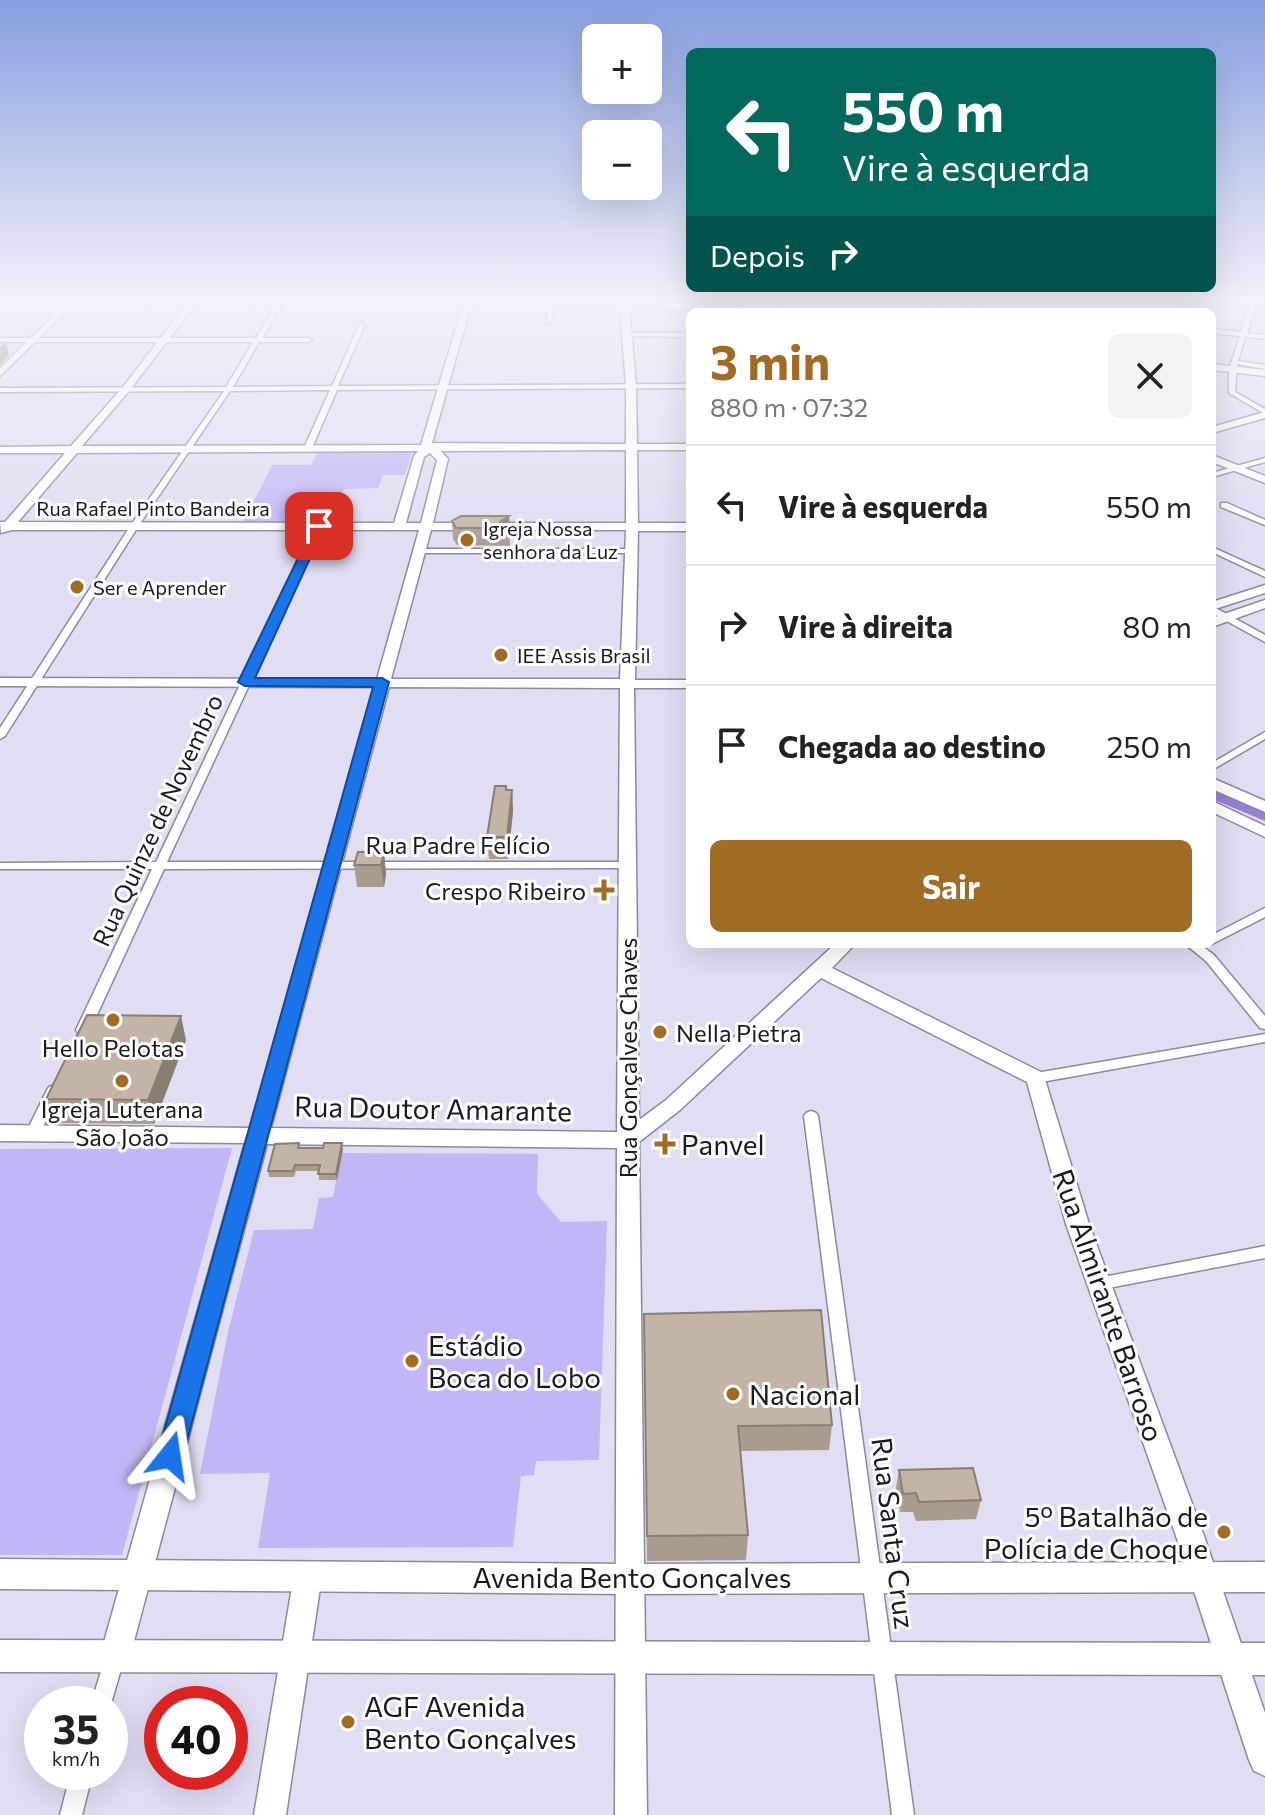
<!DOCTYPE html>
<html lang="pt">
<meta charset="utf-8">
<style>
body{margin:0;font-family:Commissioner,sans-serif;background:#f2f2f2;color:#222;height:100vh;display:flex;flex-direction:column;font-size:30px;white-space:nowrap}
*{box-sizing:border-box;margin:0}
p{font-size:26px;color:#767676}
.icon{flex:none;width:44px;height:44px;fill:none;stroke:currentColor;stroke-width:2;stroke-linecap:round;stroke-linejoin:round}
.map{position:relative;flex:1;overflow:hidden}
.drawer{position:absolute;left:686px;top:308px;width:530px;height:640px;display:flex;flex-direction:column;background:#fff;border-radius:12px;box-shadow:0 8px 32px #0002}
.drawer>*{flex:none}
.guide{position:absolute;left:686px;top:48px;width:530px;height:244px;border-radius:12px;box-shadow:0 8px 32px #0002;background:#00695c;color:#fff;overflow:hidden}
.buttons{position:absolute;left:582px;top:24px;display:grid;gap:16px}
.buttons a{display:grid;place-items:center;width:80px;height:80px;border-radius:12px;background:#fff;box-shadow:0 8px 32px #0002;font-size:40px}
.speed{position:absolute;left:24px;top:1686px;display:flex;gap:16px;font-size:40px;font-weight:700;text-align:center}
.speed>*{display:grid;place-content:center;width:104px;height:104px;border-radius:50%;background:#fff;box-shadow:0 8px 32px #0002;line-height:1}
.speed small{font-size:20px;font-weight:400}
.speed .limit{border:12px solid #d22;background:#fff;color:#111}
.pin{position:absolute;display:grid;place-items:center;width:68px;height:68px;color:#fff;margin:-34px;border-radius:16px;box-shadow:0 4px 12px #0006}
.me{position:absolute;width:88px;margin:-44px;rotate:15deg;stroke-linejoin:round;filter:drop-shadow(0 0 6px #0008)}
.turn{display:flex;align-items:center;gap:28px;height:168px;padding:0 24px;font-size:36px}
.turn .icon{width:104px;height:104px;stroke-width:2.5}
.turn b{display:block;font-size:56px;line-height:68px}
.then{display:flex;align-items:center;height:76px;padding:0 24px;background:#0003;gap:16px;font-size:30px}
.round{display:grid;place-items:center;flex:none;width:84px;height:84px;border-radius:12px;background:#f2f2f2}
.summary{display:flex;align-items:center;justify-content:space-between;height:136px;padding:0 24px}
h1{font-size:48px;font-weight:700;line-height:60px;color:#a06c23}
.button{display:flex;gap:16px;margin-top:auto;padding:16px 24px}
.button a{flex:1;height:92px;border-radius:12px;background:#a06c23;color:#fff;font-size:32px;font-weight:700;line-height:92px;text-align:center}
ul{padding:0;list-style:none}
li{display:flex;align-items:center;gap:24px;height:120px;padding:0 24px;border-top:2px solid #e0e0e0}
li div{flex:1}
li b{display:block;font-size:30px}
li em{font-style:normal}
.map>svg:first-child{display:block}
.green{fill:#c3b6f6}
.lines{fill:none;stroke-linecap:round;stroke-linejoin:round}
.canal{fill:#9580d5;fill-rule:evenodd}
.street-casing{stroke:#8d899c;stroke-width:3}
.secondary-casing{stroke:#8d899c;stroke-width:3}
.primary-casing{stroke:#8d899c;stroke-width:3}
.street{fill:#fff;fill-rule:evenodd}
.secondary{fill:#fff;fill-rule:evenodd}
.primary{fill:#fff;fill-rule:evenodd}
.wall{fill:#a89c8e}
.shaded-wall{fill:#887f74}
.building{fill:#c3b5a5;stroke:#887f74;stroke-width:2}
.route{fill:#1a73e8;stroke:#114b97;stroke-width:2}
.poi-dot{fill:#a06c23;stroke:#fff;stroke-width:3}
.labels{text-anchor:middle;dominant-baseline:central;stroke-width:6;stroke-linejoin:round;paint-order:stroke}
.far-street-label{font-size:20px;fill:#1b1920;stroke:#fff}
.far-poi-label{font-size:20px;fill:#1b1920;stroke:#fff;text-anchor:start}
.street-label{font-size:24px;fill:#1b1920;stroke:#fff}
.poi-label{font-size:24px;fill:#1b1920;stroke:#fff}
.near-street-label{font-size:28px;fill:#1b1920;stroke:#fff}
.near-poi-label{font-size:28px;fill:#1b1920;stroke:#fff;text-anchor:start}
</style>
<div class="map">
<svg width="1265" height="1815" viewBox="0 0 1265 1815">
<rect width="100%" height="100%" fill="#e1ddf2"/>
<g class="green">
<path d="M317 453H412L405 475H383L378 488 344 489 331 523H243L272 465H311Z"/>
<path d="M232 1148 122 1555H0V1149Z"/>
<path d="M341 1153 538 1154 537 1194 561 1222 607 1221 599 1460 536 1461 534 1475 521 1476 513 1547 258 1548 270 1473 200 1474 228 1332 254 1230 313 1229 319 1198 333 1197Z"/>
</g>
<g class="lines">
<path class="canal" d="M1212 790 1265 812V821L1212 799Z"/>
<g class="street-casing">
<g id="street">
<path d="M278 301H284L262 338H309L312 340 309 342H259L233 387 332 386 359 325 362 323 365 325 338 386 690 384V388L337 390 312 448 308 450 304 448 330 390 230 391 139 525 5 736 0 739V728L131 525 224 391 0 392V388L226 387 253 342H0V338H256Z"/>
<path d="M554 301 552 322 547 323 549 302Z"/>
<path d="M918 301H940L1029 312H1010Z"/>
<path d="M1073 301H1079L1072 312H1066Z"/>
<path d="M1162 301H1168L1164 312H1158Z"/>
<path d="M1233 301 1265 302V306L1256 305 1247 333 1265 335V339L1245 337 1238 361 1265 365V369L1237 364 1235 392 1265 409V414L1229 393V369L1240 336 1212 333V329L1241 332 1250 304Z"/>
<path d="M0 309 143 308 146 310 143 312 0 313Z"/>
<path d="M627 333H690V337L625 336Z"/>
<path d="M1265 458V462L1212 477V473Z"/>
<path d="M1221 503H1227L1265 520V525L1221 507Z"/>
<path d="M316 524 323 526 167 862H628L634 865 628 868 164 869 90 1030 88 1033H78L76 1030 152 869H0V863L156 862Z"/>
<path d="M1212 547 1265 571V577L1212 552Z"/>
<path d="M416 549H630L634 551 630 553H419L415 551Z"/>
<path d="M1212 606 1265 635V642L1212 613Z"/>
<path d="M1265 732V739L1212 770V763Z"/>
<path d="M1265 908V917L1212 944V935Z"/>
<path d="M1185 944H1199L1214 955 1265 1016V1029L1260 1028 1206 961Z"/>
<path d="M1265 1034V1042L1036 1083 1031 1081 1029 1078 1031 1075 1036 1073Z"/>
<path d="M54 1085 59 1087 61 1090 40 1133 38 1137H28L26 1133 47 1090 49 1087Z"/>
<path d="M811 1111 816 1113 818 1116 914 1815H892L804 1116 806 1113Z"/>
<path d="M1265 1246V1258L1098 1290 1092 1288 1090 1284 1092 1280 1098 1278Z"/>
<path d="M114 1649 121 1652 124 1659 110 1707V1704H91L107 1652Z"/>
<path d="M71 1772H93L82 1815H60Z"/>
</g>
</g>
<g class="secondary-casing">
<g id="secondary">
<path d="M68 301H77L0 376V368Z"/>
<path d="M189 301H198L129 391 82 446 421 445 464 301H472L432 443 626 444V386L620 306 536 301 672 302 714 308 718 304 754 310 708 312 629 306 636 386 637 444H690V450H637L638 523H690V531H638L635 680H690V688H634L639 1120 666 1100 835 944H855L832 968 1043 1073 1089 1224 1204 1536 1265 1713V1776L1254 1771 1249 1760 1176 1536 1066 1224 1027 1082 821 978 680 1110 639 1142 647 1815H615L617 1148 267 1144 130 1656 126 1666 115 1671 104 1666 100 1656 245 1143 0 1141V1125L250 1128 375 687 0 686V678L377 679 419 530H12L1 533 0 522H5L65 453H0V447L71 446 123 387ZM626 450V523H433L448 459 441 451ZM418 451 414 456 394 523 18 522 77 453ZM430 453 437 460 421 523H406L424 457ZM431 530H626L620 679H391ZM389 687 620 688 617 1132 271 1128Z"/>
<path d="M769 301H779L791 312H782Z"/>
<path d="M923 301H932L923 312H915Z"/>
<path d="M1212 364 1265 370V376L1212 370Z"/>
<path d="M1265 412V418L1212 433V427Z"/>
<path d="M1212 455 1265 476V483L1212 462Z"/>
<path d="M1265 585V593L1212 610V602Z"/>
<path d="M1265 600V608L1212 627V618Z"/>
<path d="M1212 778 1265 801V812L1212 789Z"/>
<path d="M1212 801 1265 826V837L1212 812Z"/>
<path d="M308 1562 318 1566 322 1575 286 1815H254L294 1575 298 1566Z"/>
</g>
</g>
<g class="primary-casing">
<g id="primary">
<path d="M0 1559 629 1564 1265 1562V1592L629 1594 0 1589Z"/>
<path d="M0 1640 1265 1643V1675L0 1672Z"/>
</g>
</g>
<use href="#street" class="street"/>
<use href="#secondary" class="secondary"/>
<use href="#primary" class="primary"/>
</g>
<g class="wall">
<path d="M509 516 510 546 457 545 453 539 452 521Z"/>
<path d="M506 790H512L513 811 508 859H489L487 837Z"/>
<path d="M384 852 386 874 384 887H357L354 865Z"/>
<path d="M186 1040 154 1124 54 1123 46 1099Z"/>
<path d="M299 1143 300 1148 343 1149 337 1180H319V1171H296L294 1177H269L268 1171Z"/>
<path d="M644 1339 832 1425 829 1450 740 1451 748 1535 746 1560 647 1561Z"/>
<path d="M899 1470 981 1500 976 1519 916 1521 913 1512H900L896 1488Z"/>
</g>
<g class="shaded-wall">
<path d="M6 341 9 355 0 365V347Z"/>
<path d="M509 516 510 533 509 534V528L500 522Z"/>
<path d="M512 790 513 811 508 859 507 837Z"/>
<path d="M384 852 386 874 384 887 381 865Z"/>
<path d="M181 1016 186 1040 154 1124 148 1100Z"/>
<path d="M342 1143 343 1149 337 1180 336 1174Z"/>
</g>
<g class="building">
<path d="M461 516H509L500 522 509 528H456L452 521Z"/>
<path d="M495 786H506V790H512L507 837H487Z"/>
<path d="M358 852H384L381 865H354Z"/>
<path d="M87 1015 181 1016 148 1100 46 1099Z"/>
<path d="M299 1143 298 1148H323L324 1143H342L336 1174H318L320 1165H295L293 1171H268L275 1144Z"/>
<path d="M821 1310 832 1425 738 1426 748 1535 647 1536 644 1314Z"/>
<path d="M973 1468 981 1500 919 1502 916 1493 903 1494 899 1470Z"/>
</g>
<linearGradient id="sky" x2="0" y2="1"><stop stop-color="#879fe0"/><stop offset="0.54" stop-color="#f2f0f9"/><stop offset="1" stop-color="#f2f0f9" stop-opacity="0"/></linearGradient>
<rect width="1265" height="555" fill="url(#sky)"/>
<path class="route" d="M315 523 325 526 255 678H382L389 682 183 1456 180 1464 170 1468 160 1464 157 1456 373 687 245 686 238 682Z"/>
<g class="poi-dot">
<circle cx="467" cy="540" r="8"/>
<circle cx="77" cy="587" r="8"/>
<circle cx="501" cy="655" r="8"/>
<path d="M600 878h8v8h8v8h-8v8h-8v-8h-8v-8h8z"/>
<circle cx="113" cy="1020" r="8"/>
<circle cx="660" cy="1032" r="8"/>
<circle cx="122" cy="1081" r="8"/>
<path d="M661 1132h8v8h8v8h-8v8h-8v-8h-8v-8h8z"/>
<circle cx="412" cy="1361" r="8"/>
<circle cx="733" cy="1394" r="8"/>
<circle cx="1224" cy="1532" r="8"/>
<circle cx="348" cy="1722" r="8"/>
</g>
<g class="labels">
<g class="far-street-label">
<text x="153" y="508">Rua Rafael Pinto Bandeira</text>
</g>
<g class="far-poi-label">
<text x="483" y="528">Igreja Nossa<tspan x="483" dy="23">senhora da Luz</tspan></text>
<text x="93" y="587">Ser e Aprender</text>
<text x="517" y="655">IEE Assis Brasil</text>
</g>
<g class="street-label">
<text transform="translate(157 820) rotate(-65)">Rua Quinze de Novembro</text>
<text x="458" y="844">Rua Padre Felício</text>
<text transform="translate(627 1058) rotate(-90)">Rua Gonçalves Chaves</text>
</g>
<g class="poi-label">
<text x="586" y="890" text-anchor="end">Crespo Ribeiro</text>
<text x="676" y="1032" text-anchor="start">Nella Pietra</text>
<text x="113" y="1047">Hello Pelotas</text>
<text x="122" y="1108">Igreja Luterana<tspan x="122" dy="28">São João</tspan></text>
</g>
<g class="near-street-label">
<text transform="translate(433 1108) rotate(1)">Rua Doutor Amarante</text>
<text transform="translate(1109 1305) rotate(71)">Rua Almirante Barroso</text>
<text transform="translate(894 1533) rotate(83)">Rua Santa Cruz</text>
<text x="632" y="1577">Avenida Bento Gonçalves</text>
</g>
<g class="near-poi-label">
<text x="681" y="1144">Panvel</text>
<text x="428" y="1345">Estádio<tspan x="428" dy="32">Boca do Lobo</tspan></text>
<text x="749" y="1394">Nacional</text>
<text x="1208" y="1516" text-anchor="end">5º Batalhão de<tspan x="1208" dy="32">Polícia de Choque</tspan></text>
<text x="364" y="1706">AGF Avenida<tspan x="364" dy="32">Bento Gonçalves</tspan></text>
</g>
</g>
</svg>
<div class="buttons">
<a>+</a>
<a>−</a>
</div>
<div class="speed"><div>35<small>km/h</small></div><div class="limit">40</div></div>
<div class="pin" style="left:319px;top:526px;background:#d93025"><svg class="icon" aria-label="arrive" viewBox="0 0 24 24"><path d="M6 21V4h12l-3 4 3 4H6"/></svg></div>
<svg class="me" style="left:170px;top:1456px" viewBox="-20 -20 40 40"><path d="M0-17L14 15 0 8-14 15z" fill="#1a73e8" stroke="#fff" stroke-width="4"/></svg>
<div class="guide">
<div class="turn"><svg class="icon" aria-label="left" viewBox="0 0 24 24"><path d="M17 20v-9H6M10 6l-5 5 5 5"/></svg><div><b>550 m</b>Vire à esquerda</div></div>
<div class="then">Depois<svg class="icon" aria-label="right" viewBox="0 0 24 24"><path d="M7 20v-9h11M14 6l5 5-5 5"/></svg></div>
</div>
<section class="drawer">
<div class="summary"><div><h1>3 min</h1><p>880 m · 07:32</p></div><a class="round"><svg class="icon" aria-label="close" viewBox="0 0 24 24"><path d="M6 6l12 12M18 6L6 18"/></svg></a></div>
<ul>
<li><svg class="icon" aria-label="left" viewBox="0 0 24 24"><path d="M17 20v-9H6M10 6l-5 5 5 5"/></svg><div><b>Vire à esquerda</b></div><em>550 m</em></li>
<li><svg class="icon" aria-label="right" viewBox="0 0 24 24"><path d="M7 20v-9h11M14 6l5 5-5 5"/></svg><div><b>Vire à direita</b></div><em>80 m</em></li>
<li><svg class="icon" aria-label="arrive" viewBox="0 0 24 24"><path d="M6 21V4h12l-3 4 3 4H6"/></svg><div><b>Chegada ao destino</b></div><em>250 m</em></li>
</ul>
<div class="button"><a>Sair</a></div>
</section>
</div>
